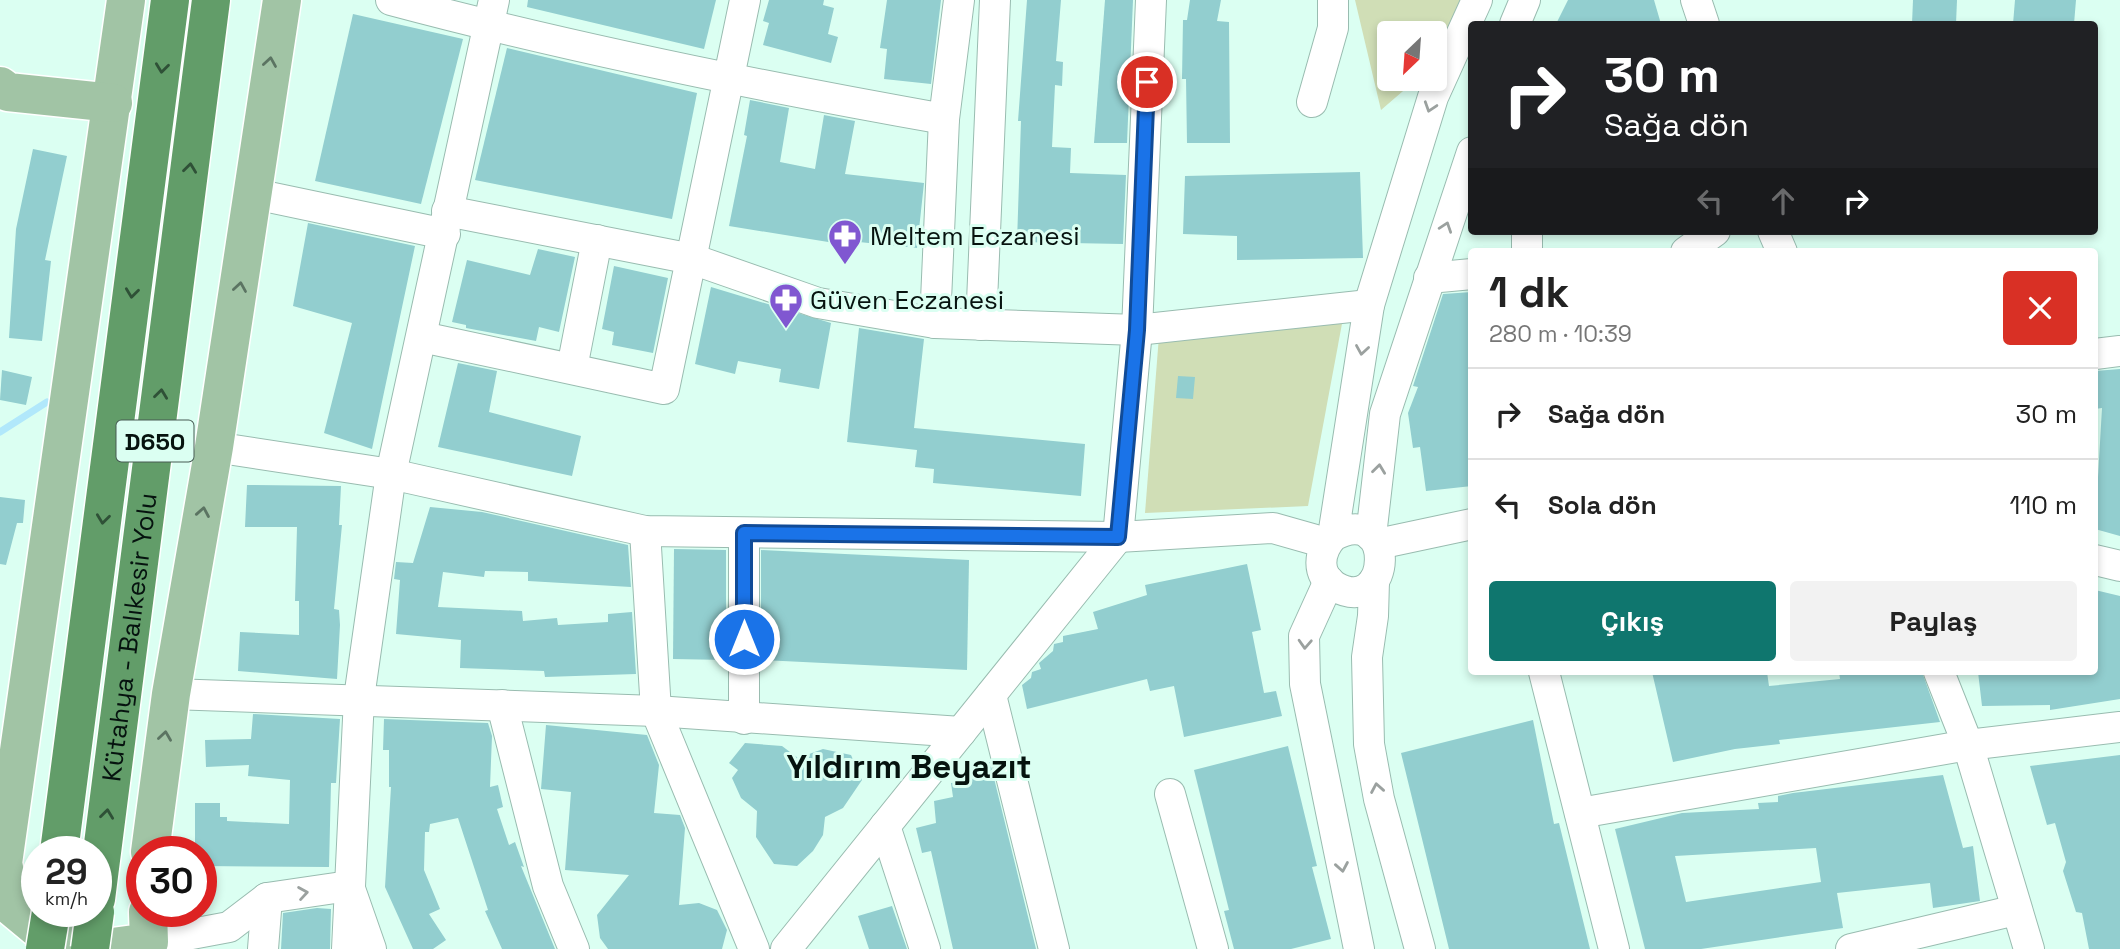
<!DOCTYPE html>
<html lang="tr">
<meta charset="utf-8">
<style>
body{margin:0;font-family:"Space Grotesk",sans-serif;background:#f2f2f2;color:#222;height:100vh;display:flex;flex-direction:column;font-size:26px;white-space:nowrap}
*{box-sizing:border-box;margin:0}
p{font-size:23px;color:#767676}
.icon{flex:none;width:38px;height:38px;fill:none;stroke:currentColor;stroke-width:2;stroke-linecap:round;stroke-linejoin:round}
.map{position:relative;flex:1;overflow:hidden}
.side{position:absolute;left:1468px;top:248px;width:630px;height:427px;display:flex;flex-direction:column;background:#fff;border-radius:7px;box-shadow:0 4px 10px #0003}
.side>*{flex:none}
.hud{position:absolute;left:1468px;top:21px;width:630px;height:214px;border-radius:7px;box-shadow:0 4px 10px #0003;background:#202124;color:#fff;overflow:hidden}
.needle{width:46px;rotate:205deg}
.tools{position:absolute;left:1377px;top:21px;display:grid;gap:14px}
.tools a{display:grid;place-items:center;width:70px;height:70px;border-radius:7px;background:#fff;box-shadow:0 4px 10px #0003;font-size:35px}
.speed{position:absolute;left:21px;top:836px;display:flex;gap:14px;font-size:35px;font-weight:700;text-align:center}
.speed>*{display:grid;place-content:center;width:91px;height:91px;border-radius:50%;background:#fff;box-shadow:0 4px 10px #0003;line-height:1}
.speed small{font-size:18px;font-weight:400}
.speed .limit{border:10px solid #d22;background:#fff;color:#111}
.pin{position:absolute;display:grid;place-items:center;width:60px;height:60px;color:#fff;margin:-30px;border:4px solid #fff;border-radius:50%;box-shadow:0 2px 7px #0007}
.me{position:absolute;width:77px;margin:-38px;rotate:0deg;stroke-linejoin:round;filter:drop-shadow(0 0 5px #0008)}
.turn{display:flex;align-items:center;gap:24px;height:147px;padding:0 21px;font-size:32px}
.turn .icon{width:91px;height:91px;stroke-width:2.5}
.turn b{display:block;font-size:49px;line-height:60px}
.lanes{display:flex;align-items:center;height:66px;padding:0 21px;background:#0003;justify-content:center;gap:35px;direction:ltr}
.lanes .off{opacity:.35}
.round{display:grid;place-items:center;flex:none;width:74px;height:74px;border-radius:7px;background:#f2f2f2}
.headline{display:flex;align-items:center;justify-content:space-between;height:119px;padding:0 21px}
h1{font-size:42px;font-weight:700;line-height:52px}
.cta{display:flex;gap:14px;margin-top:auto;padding:14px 21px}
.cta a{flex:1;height:80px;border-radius:7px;background:#0f766e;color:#fff;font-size:28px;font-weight:700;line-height:80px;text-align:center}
.cta a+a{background:#f2f2f2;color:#222}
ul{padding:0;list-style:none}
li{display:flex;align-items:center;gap:21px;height:91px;padding:0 21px;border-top:2px solid #e0e0e0}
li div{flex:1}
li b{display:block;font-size:26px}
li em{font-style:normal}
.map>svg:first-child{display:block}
.green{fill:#d0deb6}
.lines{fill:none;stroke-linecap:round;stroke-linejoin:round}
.stream{stroke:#b1e8fb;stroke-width:7}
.building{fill:#92cecf;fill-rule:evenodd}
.minor-casing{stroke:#99bcb0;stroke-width:32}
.major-casing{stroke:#fff;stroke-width:41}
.highway-casing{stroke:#fff;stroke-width:41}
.minor{stroke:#fff;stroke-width:30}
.major{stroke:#a1c4a5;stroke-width:38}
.highway{stroke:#629d69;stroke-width:38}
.highway-bridge-casing{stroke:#fff;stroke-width:41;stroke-linecap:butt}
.highway-bridge{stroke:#629d69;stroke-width:38}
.oneway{stroke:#5b7462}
.oneway2{stroke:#2f5137}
.oneway3{stroke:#9ba19f}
.route-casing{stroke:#114b97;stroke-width:18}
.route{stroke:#1a73e8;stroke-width:12}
.labels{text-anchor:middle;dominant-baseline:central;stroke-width:6;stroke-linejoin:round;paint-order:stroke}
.shield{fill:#dbfff2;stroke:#465a53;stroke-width:2}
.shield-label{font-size:24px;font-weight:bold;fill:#06130f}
.poi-label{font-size:26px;fill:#06130f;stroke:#dbfff2;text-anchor:start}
.street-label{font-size:26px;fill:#06130f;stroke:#dbfff2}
.district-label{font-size:33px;font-weight:bold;fill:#06130f;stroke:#dbfff2}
</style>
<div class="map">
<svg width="2120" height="949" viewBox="0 0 2120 949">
<rect width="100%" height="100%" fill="#dbfff2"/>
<g class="green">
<path d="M1355 0H1461L1435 64V33H1390V79H1417L1381 110Z"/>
<path d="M1344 313 1308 506 1145 513 1159 336Z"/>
</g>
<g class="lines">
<path class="stream" d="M0 432 47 402"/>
</g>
<g class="building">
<path d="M528 0H716L704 49 527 7Z"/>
<path d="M769 0H824L823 5 834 8 828 34 838 37 831 63 763 45 769 23 763 21Z"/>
<path d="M887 0H941L931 84 884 79 887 49 880 48Z"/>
<path d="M1027 0H1061L1056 61 1063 62 1062 86 1055 85 1052 147 1071 148 1070 173 1126 175 1123 244 1017 242 1021 121H1018Z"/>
<path d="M1105 0H1133L1127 143H1094Z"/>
<path d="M1190 0H1221L1217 21 1229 22 1230 143H1187L1186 79H1182L1183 20H1187Z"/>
<path d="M1568 0H1654L1661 24H1556Z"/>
<path d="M1913 0H1957L1956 24H1912Z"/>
<path d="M2015 0H2076L2074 24H2013Z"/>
<path d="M353 14 463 39 421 204 315 181Z"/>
<path d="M507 48 697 93 672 219 475 180Z"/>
<path d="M750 100 789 108 780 162 815 169 824 115 855 121 845 174 924 183 917 248 859 242V247L729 226 747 136 744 135Z"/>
<path d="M33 149 67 156 45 260 51 261 42 341 9 338 16 229Z"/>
<path d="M1360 172 1363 258 1237 260V236L1183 234 1185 176Z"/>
<path d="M308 223 415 246 372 449 324 433 352 323 293 306Z"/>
<path d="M538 249 575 257 559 332 539 327 536 341 466 328V325L452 322 467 260 530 275Z"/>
<path d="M614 266 668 278 653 353 612 345 614 332 602 329Z"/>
<path d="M711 287 831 323 819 389 779 382 781 369 738 361 735 374 695 364Z"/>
<path d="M1472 292V486L1426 491 1420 447 1413 448 1408 413 1418 387 1413 386 1443 294Z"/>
<path d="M859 328 924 339 914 428 1085 444 1081 496 933 483 934 469 915 467 917 450 847 442Z"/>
<path d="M458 363 497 371 489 412 581 436 572 476 438 447Z"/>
<path d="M2120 369V536L2095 529 2102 408 2095 409V371Z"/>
<path d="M2 370 32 377 26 405 0 400Z"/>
<path d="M1178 376 1195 377 1193 399 1176 398Z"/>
<path d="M247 485 341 486 339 525H342L334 609 339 610 340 625 337 679 238 671 240 632 299 635V601H295L297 527H245Z"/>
<path d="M0 497 25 500 23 523H17L6 565 0 564Z"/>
<path d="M430 507 482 512 628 545 631 587 528 581V572L485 571 484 577 443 572 438 607 522 611 523 621 557 618 558 625 608 622V614L632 612 636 674 545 677 544 671 460 668 461 640 396 634 400 580 394 579 396 562 413 563Z"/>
<path d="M674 549 726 550V660L673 659Z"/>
<path d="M761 550 969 560 967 670 761 660Z"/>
<path d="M1247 564 1261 630 1252 632 1264 693 1276 691 1282 716 1184 737 1174 686 1150 691 1147 679 1027 709 1022 685 1031 678 1032 672 1041 669 1039 663 1053 651 1054 644 1063 642V636L1098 629 1093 612 1147 595 1145 585Z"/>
<path d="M2095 590 2120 596V699L2050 710V705L1982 706 1978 672H2095Z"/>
<path d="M1652 672H1767L1769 686 1840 679 1839 672H1922L1940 722 1779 740 1780 744 1735 749 1673 762Z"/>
<path d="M253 714 340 719 336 783H331L329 867 201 866V852H195V803H220V817H227V821L289 824 290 780 248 776 249 765 206 767 205 740 251 739Z"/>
<path d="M384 719 488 723 492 736 490 787 498 785 503 807 497 809 509 845 515 842 524 867 521 866 555 949H502L485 911 488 910 458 818 430 824 429 832H425L424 870 440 909 429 914 446 940 433 949H413L385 887 391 787H389V750H383Z"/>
<path d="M1533 720 1554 824 1559 823 1590 949H1449L1401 753Z"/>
<path d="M546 725 647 735 659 765 654 813 680 815 685 828 679 905 699 903 717 910 727 930 722 949H608L600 938 597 915 629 875 565 870 571 792 541 789Z"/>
<path d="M745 743 782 746 798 758 823 749 851 755 862 780 843 808 825 817 823 835 813 851 797 866 774 864 756 837 757 811 741 798 732 778 738 770 729 763Z"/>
<path d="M1288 746 1317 866 1312 867 1331 939 1291 949H1234L1224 911 1229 910 1194 770Z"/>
<path d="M2120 755V949H2089L2082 913 2076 912 2063 871 2066 862 2055 823 2047 825 2030 766Z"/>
<path d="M990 762 1036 949H953L931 851 922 853 916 828 936 823 934 801 953 797 951 783 960 782 959 776 968 773V766Z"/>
<path d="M1943 775 1963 848 1973 846 1980 901 1933 908 1930 883 1837 893 1843 928 1701 949H1645L1615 829 1682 813 1759 809 1758 803 1778 802V796L1793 793ZM1816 848 1821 882 1686 902 1675 856Z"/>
<path d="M892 906 907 949H869L858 916Z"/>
<path d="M317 908 331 909 330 949H281L283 913Z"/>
</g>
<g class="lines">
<g class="minor-casing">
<g id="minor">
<path d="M391 0C574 49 758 86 944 119"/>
<path d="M1696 0 1704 24"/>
<path d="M1515 24 1525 0"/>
<path d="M1312 102 1333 28V0"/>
<path d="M254 194 445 234"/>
<path d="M447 211 692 259 818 303 935 323 1137 330 1369 305"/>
<path d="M1773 231 1782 252"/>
<path d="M1527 252V231"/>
<path d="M1686 252 1715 231"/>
<path d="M1429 278 1472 274"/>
<path d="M935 323 944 119 959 0"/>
<path d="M981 325 995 0"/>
<path d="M422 337 664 389 745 0"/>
<path d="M2095 354 2120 351"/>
<path d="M572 368 597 240"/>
<path d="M214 447 391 474 645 531 1118 537 1273 528 1326 543"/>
<path d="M645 531 656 711 754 949"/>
<path d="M1333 536C1398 501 1392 618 1336 587 1315 575 1319 551 1333 536L1369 305 1433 97 1477 0"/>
<path d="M1371 536 1385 414 1472 152"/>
<path d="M1378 544 1472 524"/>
<path d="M2095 560 2120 566"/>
<path d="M1329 581 1304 636 1305 684 1359 949"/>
<path d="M1374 581 1373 616 1367 657 1369 744 1379 799 1420 949"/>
<path d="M1544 672 1614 949"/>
<path d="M1939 672 1968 745 2029 949"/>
<path d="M171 694 656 711 961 732"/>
<path d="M991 695 1054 949"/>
<path d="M502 705 548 886 574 949"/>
<path d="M744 719V533"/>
<path d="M1170 794 1213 949"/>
<path d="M1580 813 1968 745 2120 727"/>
<path d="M885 826 925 949"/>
<path d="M149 942 229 927 267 898 349 886 371 949"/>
<path d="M263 949 267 898"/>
<path d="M347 949 359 698 391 474 494 0"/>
<path d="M786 949 1118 537 1137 330 1151 0"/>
<path d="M1851 949 2016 910"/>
</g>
</g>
<g class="major-casing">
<g id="major">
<path d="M126 0 3 863 12 907 53 941 105 948 149 942 148 912"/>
<path d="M0 86 8 92 113 103"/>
<path d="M150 852 171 694 214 447 282 0"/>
</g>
</g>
<g class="highway-casing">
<g id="highway">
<path d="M59 852 170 0"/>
<path id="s1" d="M96 899 211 0"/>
</g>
</g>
<use href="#minor" class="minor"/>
<use href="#major" class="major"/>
<use href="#highway" class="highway"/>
<g class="highway-bridge-casing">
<g id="highway-bridge">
<path d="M45 949 51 912"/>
<path d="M90 949 95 912"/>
</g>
</g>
<use href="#highway-bridge" class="highway-bridge"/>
</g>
<defs><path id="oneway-chevron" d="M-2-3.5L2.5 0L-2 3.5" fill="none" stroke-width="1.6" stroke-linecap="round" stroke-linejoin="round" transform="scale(1.75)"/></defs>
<g class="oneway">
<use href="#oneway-chevron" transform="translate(270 62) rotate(-81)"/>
<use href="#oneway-chevron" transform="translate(240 287) rotate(-81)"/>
<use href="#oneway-chevron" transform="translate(203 512) rotate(-80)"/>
<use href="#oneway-chevron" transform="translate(165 736) rotate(-82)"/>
</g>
<g class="oneway2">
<use href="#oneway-chevron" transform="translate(162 68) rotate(97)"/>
<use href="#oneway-chevron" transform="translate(190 168) rotate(-83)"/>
<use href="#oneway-chevron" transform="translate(132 293) rotate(97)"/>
<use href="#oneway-chevron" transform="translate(161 394) rotate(-83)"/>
<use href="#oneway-chevron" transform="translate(103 519) rotate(97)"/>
<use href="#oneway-chevron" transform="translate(107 814) rotate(-83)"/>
</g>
<g class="oneway3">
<use href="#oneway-chevron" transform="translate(1430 107) rotate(108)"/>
<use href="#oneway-chevron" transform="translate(1446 227) rotate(-71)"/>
<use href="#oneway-chevron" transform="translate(1362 350) rotate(99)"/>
<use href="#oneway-chevron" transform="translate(1379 469) rotate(-83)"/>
<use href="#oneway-chevron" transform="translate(1305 644) rotate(93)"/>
<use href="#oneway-chevron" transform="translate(1377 788) rotate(-100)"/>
<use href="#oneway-chevron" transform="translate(1342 867) rotate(80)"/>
<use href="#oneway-chevron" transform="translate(303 893) rotate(-9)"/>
</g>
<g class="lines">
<g class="route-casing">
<path id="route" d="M744 639V533L1118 537 1137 330 1147 82"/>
</g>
<use href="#route" class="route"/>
</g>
<defs>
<g id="pharmacy-pin" transform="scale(1.75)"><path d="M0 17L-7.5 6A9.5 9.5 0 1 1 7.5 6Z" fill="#8057d1" stroke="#dbfff2"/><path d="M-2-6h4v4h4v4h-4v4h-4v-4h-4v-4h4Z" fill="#fff"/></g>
</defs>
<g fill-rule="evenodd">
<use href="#pharmacy-pin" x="845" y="236"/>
<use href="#pharmacy-pin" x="786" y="300"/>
</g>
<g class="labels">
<rect class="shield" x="116.5" y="420.5" width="77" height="41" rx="5"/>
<g class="shield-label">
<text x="155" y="441">D650</text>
</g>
<g class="poi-label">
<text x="870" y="236">Meltem Eczanesi</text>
<text x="810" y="300">Güven Eczanesi</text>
</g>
<g class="street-label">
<text stroke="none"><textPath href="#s1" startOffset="264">Kütahya - Balıkesir Yolu</textPath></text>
</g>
<g class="district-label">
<text x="909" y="767">Yıldırım Beyazıt</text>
</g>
</g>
</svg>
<div class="tools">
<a><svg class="needle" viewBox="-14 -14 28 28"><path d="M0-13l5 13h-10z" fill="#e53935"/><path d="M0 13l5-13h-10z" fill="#767676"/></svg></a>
</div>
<div class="speed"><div>29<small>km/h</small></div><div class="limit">30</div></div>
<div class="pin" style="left:1147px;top:82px;background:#d93025"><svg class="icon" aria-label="arrive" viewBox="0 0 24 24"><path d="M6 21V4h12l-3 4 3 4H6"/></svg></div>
<svg class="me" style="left:744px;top:639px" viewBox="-20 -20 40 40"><circle r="17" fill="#1a73e8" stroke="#fff" stroke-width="3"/><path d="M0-11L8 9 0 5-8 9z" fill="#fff"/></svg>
<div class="hud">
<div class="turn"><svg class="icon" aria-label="right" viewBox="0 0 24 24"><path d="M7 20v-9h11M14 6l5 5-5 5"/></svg><div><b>30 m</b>Sağa dön</div></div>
<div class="lanes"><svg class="icon off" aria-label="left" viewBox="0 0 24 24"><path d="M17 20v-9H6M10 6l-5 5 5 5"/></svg><svg class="icon off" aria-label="ahead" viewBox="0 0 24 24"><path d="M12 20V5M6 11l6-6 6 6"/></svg><svg class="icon" aria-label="right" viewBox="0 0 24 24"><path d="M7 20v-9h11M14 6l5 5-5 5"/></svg></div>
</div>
<section class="side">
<div class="headline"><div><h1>1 dk</h1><p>280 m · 10:39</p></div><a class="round" style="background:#d93025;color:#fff"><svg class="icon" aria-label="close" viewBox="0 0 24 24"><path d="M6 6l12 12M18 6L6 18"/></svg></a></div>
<ul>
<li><svg class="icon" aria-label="right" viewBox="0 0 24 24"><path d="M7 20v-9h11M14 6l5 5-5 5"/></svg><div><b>Sağa dön</b></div><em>30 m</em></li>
<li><svg class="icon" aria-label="left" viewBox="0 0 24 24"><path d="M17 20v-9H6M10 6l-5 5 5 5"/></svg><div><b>Sola dön</b></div><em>110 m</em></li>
</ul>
<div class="cta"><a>Çıkış</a><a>Paylaş</a></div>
</section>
</div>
